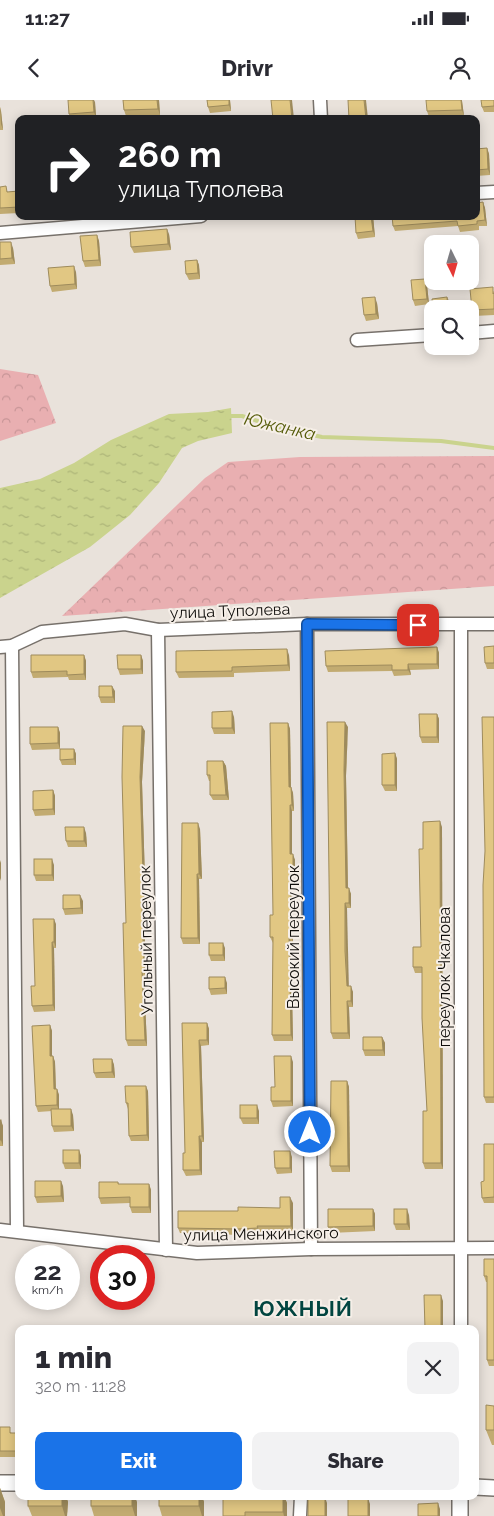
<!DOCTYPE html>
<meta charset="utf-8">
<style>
body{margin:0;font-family:Raleway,sans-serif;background:#f2f2f3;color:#2b2b33;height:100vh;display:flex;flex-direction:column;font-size:19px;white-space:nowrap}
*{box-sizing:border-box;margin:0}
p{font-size:16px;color:#7c7c81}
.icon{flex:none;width:28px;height:28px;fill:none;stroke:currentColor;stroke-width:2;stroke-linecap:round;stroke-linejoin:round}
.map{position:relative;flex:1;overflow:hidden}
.drawer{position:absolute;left:15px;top:1225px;width:464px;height:175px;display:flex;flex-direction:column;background:#fff;border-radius:10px;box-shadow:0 2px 12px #0003}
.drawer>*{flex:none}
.guide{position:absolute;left:15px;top:15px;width:465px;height:105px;border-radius:10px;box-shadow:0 2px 12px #0003;background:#202124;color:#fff;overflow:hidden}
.needle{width:32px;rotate:175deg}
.controls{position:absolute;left:424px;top:135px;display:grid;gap:10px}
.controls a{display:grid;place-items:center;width:55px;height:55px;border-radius:10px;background:#fff;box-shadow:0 2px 12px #0003;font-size:25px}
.speed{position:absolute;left:15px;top:1145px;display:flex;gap:10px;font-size:25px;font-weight:700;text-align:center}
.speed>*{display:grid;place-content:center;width:65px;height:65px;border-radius:50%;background:#fff;box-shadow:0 2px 12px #0003;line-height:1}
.speed small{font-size:12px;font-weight:400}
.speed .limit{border:8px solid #d22;background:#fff;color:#111}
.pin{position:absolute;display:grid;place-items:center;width:42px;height:42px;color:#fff;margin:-21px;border-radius:10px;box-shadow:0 2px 8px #0006}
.me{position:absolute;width:55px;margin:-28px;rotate:0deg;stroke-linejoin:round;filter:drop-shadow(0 0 4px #0008)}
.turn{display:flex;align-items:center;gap:18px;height:105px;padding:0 20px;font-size:22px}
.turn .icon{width:65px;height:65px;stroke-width:2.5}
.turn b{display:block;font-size:35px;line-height:42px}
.round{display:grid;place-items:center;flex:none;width:52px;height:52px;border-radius:10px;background:#f2f2f3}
.summary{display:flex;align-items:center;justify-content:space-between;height:85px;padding:0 20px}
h1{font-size:30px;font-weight:800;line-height:38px}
.button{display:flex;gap:10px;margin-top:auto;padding:10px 20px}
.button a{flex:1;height:58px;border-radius:10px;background:#1a73e8;color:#fff;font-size:20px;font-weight:800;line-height:58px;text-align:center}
.button a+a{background:#f2f2f3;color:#2b2b33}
.status{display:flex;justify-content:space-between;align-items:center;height:35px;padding:0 25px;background:#fff;direction:ltr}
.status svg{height:14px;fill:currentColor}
header{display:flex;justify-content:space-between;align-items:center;height:65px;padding:0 20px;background:#fff;font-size:22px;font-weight:800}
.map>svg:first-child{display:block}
.forest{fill:url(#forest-crowns)}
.water{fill:url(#water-ripples)}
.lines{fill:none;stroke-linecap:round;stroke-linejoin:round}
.stream{stroke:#cad38d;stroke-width:4}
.minor-casing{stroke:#77716b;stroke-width:15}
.tertiary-casing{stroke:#77716b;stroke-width:18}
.minor{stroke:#fff;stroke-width:12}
.tertiary{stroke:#fff;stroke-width:15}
.wall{fill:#c2ab71}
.shaded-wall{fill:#9e8b5c}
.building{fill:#e1c783;stroke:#9e8b5c}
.route-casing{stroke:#114b97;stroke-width:12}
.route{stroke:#1a73e8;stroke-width:9}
.labels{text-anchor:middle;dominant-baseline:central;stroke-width:4;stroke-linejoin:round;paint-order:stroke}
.street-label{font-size:16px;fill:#0f0d0a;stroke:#f6efe8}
.water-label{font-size:18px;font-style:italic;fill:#555b09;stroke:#f6efe8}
.district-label{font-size:21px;font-weight:bold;letter-spacing:1px;fill:#024540;stroke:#f6efe8}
</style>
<div class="status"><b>11:27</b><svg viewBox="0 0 49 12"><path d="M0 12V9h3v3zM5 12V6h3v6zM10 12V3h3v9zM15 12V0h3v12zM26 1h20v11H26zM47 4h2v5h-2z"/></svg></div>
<header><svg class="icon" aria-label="back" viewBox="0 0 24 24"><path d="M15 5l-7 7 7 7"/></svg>Drivr<svg class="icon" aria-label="person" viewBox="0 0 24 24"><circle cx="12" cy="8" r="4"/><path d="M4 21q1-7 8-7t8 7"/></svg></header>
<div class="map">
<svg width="494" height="1416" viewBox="0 0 494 1416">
<defs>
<pattern id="forest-crowns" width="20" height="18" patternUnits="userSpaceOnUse" patternTransform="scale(1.25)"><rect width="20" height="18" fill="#e9afb1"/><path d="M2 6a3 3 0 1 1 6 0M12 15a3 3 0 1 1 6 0" fill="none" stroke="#c79597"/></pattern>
<pattern id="water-ripples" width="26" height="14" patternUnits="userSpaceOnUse" patternTransform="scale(1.25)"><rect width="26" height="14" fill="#cad38d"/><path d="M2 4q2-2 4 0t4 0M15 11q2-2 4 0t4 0" fill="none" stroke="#acb478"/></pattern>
</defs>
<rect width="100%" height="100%" fill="#e9e2db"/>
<g class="forest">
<path d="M0 269 38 275 56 323 0 341Z"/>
<path d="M494 356V486L62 516 205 378 228 362 300 357Z"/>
</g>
<path class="water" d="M231 308 232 333 198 341 182 348 159 383 130 415 90 447 0 498V388L40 379 74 363 111 340 169 314 208 312Z"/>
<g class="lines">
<path class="stream" d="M227 316H242L283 329 322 337 441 341 494 348"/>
<g class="minor-casing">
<g id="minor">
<path d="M320 0 321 19"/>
<path d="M476 93 494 92"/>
<path d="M0 133 201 116"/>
<path d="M470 233 494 231"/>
<path d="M357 240 432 235"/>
<path d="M307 524 311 1149"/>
<path d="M461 525V1229"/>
<path d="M158 530 166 1150"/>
<path d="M12 546 17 1130"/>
<path d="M0 547 12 546 42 532 125 524 158 530 307 524H494"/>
<path d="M0 1130 197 1153 311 1149 494 1148"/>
<path d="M300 1416 301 1396"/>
</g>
</g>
<g class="tertiary-casing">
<g id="tertiary">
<path d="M0 1383H19"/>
<path d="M475 1387 494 1388"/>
<path d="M460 1416V1396"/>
</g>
</g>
<use href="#minor" class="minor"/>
<use href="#tertiary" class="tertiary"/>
</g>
<g class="wall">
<path d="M123 0H159L160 15 126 16 124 10Z"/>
<path d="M207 0H230L231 11 210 13 208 7Z"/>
<path d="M494 0V12H484L482 7Z"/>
<path d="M462 1 464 16 429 17 427 11Z"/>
<path d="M95 2 96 17 71 19 69 14Z"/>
<path d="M0 7 1 11 3 30H0Z"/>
<path d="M487 48 489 54 490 75 476 76V49Z"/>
<path d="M0 87 8 92 19 91V113L0 114Z"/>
<path d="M483 102 485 108 487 126H479V130L460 132 458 126 395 131 393 126Z"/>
<path d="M373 116 375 137 358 139 356 133Z"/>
<path d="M169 134 171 150 134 153 131 147Z"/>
<path d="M97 135 99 141 101 166 85 167 83 161Z"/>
<path d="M0 142 13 148 15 164 0 165Z"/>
<path d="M197 160 199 165 200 179 189 180 186 174Z"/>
<path d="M76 172 77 189 52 192 50 186Z"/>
<path d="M427 185 429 204 415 206 413 200Z"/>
<path d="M494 191V215L474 216 472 210Z"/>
<path d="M377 203 379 219 366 221 364 215Z"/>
<path d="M494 546V569H487L485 563Z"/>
<path d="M437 547 439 553V569L410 570 411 575 394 576 392 571 328 572 326 566Z"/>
<path d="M84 555 86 561V580H69L68 577 33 578 31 572Z"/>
<path d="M141 555 143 561V574L120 575 118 569Z"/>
<path d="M289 555 290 571 234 573V577L179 578 176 572Z"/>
<path d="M115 591V603H101L99 597Z"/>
<path d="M437 614 439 619V643H422L420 637Z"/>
<path d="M234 617 235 634H214L212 628Z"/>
<path d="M494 617V1003H486L484 997Z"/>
<path d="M288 623 290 629 291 687 293 693 294 711H292V754L295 760V776H292L293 842H291L293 941H274L272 935 273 843 270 837 273 815Z"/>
<path d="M58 627 60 633V649H74L76 654V665H62L60 660V649L32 650 30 644Z"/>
<path d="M348 627 346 676 348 788 351 794V808H347V857L348 886 353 892V907H349L350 939H333L331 933Z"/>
<path d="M145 631 142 682 146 812H144L146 878H144L147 946H128L126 940V823Z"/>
<path d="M395 653 397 659V691H385L382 685Z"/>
<path d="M223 661 226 666 229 700H213L210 695V681H209L207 675Z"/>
<path d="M53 690 55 696V715L35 716 33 710Z"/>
<path d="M442 727 443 1069H425L423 1063 427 1011 422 873H415L413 867 421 847 423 749Z"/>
<path d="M200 729 202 779H199L200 844H183L181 838Z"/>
<path d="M86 733 87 747H68L66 741Z"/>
<path d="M54 765V781H36L34 775Z"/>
<path d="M83 801V814L65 815 63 809Z"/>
<path d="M56 824V848H54L55 911 34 912 32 906 35 886Z"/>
<path d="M225 848V861H211L209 855Z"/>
<path d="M227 883V894L211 895 209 889Z"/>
<path d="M182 923H207L209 929V945L201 946 204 1042H202V1075L186 1076 183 1070 185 1053Z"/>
<path d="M50 925 52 931V956H53L55 962 56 989H57L59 995V1009L73 1015 74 1031 54 1032 52 1026V1011L38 1012 36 1006Z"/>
<path d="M382 937 385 943V956H365L363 950Z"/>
<path d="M112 959 114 965 115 978H96L94 973Z"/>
<path d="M293 962V1006L273 1007 271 1001 275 987Z"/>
<path d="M347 981 349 987 350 1072H332L330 1066Z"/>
<path d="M148 991 149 1041H131L129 1036 128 1009 126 1003Z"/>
<path d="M259 1011V1024H243L240 1018Z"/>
<path d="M0 1020 3 1026V1046H0Z"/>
<path d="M494 1044V1103H484L482 1098 484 1081Z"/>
<path d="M79 1050 81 1056V1069H65L63 1063Z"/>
<path d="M292 1057V1073L277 1074 275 1068Z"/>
<path d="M118 1082 119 1084H149L151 1090V1113H132L130 1107V1103L101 1104 99 1098Z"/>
<path d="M63 1086 64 1102 37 1103 35 1097Z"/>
<path d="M293 1103V1131L260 1132V1134L240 1135 180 1133 178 1128 238 1111 280 1108Z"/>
<path d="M373 1109 375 1114V1131L330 1133 328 1127Z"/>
<path d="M409 1115 410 1130H396L394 1124Z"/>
<path d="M494 1159V1266H489L487 1260V1182H486L484 1176Z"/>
<path d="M494 1306V1345H492L486 1330Z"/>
<path d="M0 1327 12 1333H19V1357H0Z"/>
<path d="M0 1388 5 1402V1416H0Z"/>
<path d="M28 1396H66L68 1402 67 1416H32L28 1406Z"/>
<path d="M159 1396H202L204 1402V1416H162L159 1406Z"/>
<path d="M261 1396H284L287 1403V1416H223L261 1397Z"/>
<path d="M137 1402V1416H94L91 1406Z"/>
</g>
<g class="shaded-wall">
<path d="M93 0H94L95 2 96 17 94 12Z"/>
<path d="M157 0H159L160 15 158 9Z"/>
<path d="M229 0H230L231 11 229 5Z"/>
<path d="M290 0H292L294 19H292Z"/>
<path d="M364 0H366L368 19H366Z"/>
<path d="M461 0H462V1L464 16 462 10Z"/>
<path d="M0 7 1 11 3 30 1 24Z"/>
<path d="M487 48 489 54 490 75 488 69Z"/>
<path d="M483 102 485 108 487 126 485 120Z"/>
<path d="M371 116H373L375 137 373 131Z"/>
<path d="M167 129 169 134 171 150 168 144Z"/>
<path d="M97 135 99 141 101 166 99 160Z"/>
<path d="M11 142 13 148 15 164 12 158Z"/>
<path d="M197 160 199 165 200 179 198 173Z"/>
<path d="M74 166 76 172 77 189 75 184Z"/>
<path d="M425 179 427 185 429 204 427 199Z"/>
<path d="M375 197 377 203 379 219 376 214Z"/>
<path d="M447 197 450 203V209H448Z"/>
<path d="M437 547 439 553V569L437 564Z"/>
<path d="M287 549 289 555 290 571 288 565Z"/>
<path d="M84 555 86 561V580L84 574Z"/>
<path d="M141 555 143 561V574L141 569Z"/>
<path d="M408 564 410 570 411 575 408 570Z"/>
<path d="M112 586 115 591V603L113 597Z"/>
<path d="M232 611 234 617 235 634 232 628Z"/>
<path d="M437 614 439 619V643L437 637Z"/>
<path d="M345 622 348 627 346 676 348 794 346 788 344 670Z"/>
<path d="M288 623 290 629 291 693 289 687Z"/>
<path d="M142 626 145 631 142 682 146 812 144 807 140 677Z"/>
<path d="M58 627 60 633V649L58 643Z"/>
<path d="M74 649 76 654V665L74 659Z"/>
<path d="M395 653 397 659V691L395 685Z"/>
<path d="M223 661 226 666 229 700 226 695Z"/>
<path d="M291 687 293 693 294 711 292 705Z"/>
<path d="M53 690 55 696V715L53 709Z"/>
<path d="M290 705 292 711V760L290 754Z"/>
<path d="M440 721 442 727 443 1069 441 1063Z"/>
<path d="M198 723 200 729 202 779 199 774Z"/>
<path d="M84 727 86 733 87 747 84 741Z"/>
<path d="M293 754 295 760V776L293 771Z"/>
<path d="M52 759 54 765V781L52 775Z"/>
<path d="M0 760 1 763V781L0 778Z"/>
<path d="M290 771 292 776 293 842 291 837Z"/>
<path d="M197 774 199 779 200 844 198 838Z"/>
<path d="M349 788 351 794V808L349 803Z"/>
<path d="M80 795 83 801V814L81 808Z"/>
<path d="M345 803 347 808 349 892 347 886Z"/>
<path d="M142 807 144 812 146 878 144 872Z"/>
<path d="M54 819 56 824V848L54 842Z"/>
<path d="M289 837 291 842 293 941 291 935Z"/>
<path d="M52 842 54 848 55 911 53 905Z"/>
<path d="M223 843 225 848V861L223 855Z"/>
<path d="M142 872 144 878 147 946 145 940Z"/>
<path d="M225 877 227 883V894L225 888Z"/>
<path d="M351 886 353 892V907L351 901Z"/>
<path d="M347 901 349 907 350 939 348 933Z"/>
<path d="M207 923 209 929V945L207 940Z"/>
<path d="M50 925 52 931V962L50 956Z"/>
<path d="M382 937 385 943V956L383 950Z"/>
<path d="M199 940 201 946 204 1042 202 1036Z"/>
<path d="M53 956 55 962 56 995 54 989Z"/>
<path d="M291 956 293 962V1006L291 1001Z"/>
<path d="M112 959 114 965 115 978 112 972Z"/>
<path d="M347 981 349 987 350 1072 348 1066Z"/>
<path d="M146 986 148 991 149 1041 147 1035Z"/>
<path d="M57 989 59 995V1011L57 1005Z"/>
<path d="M257 1005 259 1011V1024L257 1018Z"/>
<path d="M71 1009 73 1015 74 1031 71 1026Z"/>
<path d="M1 1020 3 1026V1046L1 1040Z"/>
<path d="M199 1036 202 1042V1075L200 1070Z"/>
<path d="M79 1050 81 1056V1069L79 1063Z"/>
<path d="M290 1051 292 1057V1073L290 1068Z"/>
<path d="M61 1081 63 1086 64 1102 61 1096Z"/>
<path d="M149 1084 151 1090V1113L149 1107Z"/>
<path d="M290 1097 293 1103V1131L291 1126Z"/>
<path d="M373 1109 375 1114V1131L373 1126Z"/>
<path d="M407 1109 409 1115 410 1130 407 1124Z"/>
<path d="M441 1195 443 1201V1229H441Z"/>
<path d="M0 1388 5 1402V1416H3L0 1408Z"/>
<path d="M62 1396H66L68 1402 67 1416H65L62 1406Z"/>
<path d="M132 1396H135L137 1402V1416H135L132 1406Z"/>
<path d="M199 1396H202L204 1402V1416H202L199 1406Z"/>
<path d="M283 1396H284L287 1403V1416H284L283 1412Z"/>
<path d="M325 1397 327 1403V1416H325Z"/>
<path d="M368 1398 370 1404V1416H368Z"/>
<path d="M438 1403 440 1409V1416H438Z"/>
</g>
<g class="building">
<path d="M68 0H93L94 12 69 14Z"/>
<path d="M123 0H157L158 9 124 10Z"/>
<path d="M207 0H229V5L208 7Z"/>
<path d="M271 0H290L292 19H273Z"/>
<path d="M348 0H364L366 19H349Z"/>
<path d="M426 0H461L462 10 427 11Z"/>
<path d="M481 0H494V6L482 7Z"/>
<path d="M487 48 488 69 476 70V49Z"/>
<path d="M6 86 7 92 19 91V107L0 108V87Z"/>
<path d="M483 102 485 120 477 121V124L458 126 457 121 393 126 392 116H476V103Z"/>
<path d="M355 116H371L373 131 356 133Z"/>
<path d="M167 129 168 144 131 147 130 132Z"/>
<path d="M97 135 99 160 83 161 80 136Z"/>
<path d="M0 142H11L12 158 0 159Z"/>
<path d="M197 160 198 173 186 174 185 161Z"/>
<path d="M74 166 75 184 50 186 48 168Z"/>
<path d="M425 179 427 199 413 200 411 180Z"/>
<path d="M493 187V194L494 193V209L472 210 470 189Z"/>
<path d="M375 197 376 214 364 215 362 198Z"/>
<path d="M447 197 448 209H433L432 199Z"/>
<path d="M494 546V563H485L484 547Z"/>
<path d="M437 547V564H408V570H392V565L326 566 325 551Z"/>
<path d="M287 549 288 565 232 567V571L176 572V551Z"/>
<path d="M31 555H84V574L67 575V571L31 572Z"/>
<path d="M117 555H141V569H118Z"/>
<path d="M99 586H112L113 597H99Z"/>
<path d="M232 611V628H212V612Z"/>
<path d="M419 614H437V637H420Z"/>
<path d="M482 617H494V997H484L483 785 485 751Z"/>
<path d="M327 622H345L344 670 346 788H349V803H345V851L347 886H351V901H347L348 933H331Z"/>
<path d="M270 623H288L289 687H291L292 705H290V754H293V771H290L291 837H289L291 935H272L273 837H270V815H273Z"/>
<path d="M123 626H142L140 677 144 807H142L144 872H142L145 940H126L123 823H126L122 677Z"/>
<path d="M30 627H58V643L30 644Z"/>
<path d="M60 649H74V659L60 660Z"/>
<path d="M395 653V685H382V654Z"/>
<path d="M207 661H223L226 695H210V675H207Z"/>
<path d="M53 690V709L33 710V691Z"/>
<path d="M440 721 441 1063H423V1011H427L422 918V867H413V847H421L419 749H423V722Z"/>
<path d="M182 723H198L199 774H197L198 838H181Z"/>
<path d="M65 727H84V741H66Z"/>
<rect x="34" y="759" width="18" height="16"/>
<path d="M63 795H80L81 808 63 809Z"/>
<path d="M33 819H54V842H52L53 905 32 906 31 886H35Z"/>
<rect x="209" y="843" width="14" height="12"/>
<path d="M209 877H225V888L209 889Z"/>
<path d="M182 923H207V940H199L202 1036H199L200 1070H183V1053H185Z"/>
<path d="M50 925V956H53L54 989H57V1005L36 1006 32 926Z"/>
<path d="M363 937H382L383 950H363Z"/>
<path d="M274 956H291V1001H271V987H275Z"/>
<path d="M93 959H112V972L94 973Z"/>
<path d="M331 981H347L348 1066H330Z"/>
<path d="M125 986H146L147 1035 129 1036 128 1003H126Z"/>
<rect x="240" y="1005" width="17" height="13"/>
<path d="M51 1009H71V1026H52Z"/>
<rect x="0" y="1020" width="1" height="20"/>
<path d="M484 1044H494V1097L482 1098 481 1082 484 1081Z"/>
<rect x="63" y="1050" width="16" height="13"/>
<path d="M274 1051H290V1068H275Z"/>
<path d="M35 1081H61V1096L35 1097Z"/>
<path d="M99 1082H118V1084H149V1107H130V1097L99 1098Z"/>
<path d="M280 1097H290L291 1126H257L258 1128 238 1129 178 1128V1111H238V1107L280 1108Z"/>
<path d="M328 1109H373V1126L328 1127Z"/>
<rect x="394" y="1109" width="13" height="15"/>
<path d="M484 1159H494V1260H487V1176H484Z"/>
<path d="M424 1195H441V1229H425Z"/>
<path d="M486 1305 494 1306V1330H486Z"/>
<path d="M0 1327H10V1333H19V1351H0Z"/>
<rect x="28" y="1396" width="34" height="10"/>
<rect x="91" y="1396" width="41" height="10"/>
<rect x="159" y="1396" width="40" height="10"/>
<path d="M261 1396H283V1412H245V1416H223V1397H261Z"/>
<rect x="308" y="1397" width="17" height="19"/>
<rect x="348" y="1398" width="20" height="18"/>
<path d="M438 1403V1416H418V1404Z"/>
</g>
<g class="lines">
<g class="route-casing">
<path id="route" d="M310 1032 307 524 418 525"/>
</g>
<use href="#route" class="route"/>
</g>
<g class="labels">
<g class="street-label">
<text transform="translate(230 511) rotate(-2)">улица Туполева</text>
<text transform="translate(293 837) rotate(-90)">Высокий переулок</text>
<text transform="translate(146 840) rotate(-91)">Угольный переулок</text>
<text transform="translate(444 877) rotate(-90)">переулок Чкалова</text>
<text transform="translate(261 1134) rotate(-1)">улица Менжинского</text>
</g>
<g class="water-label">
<text transform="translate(280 326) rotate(13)">Южанка</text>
</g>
<g class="district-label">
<text x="303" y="1208">ЮЖНЫЙ</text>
</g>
</g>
</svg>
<div class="controls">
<a><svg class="needle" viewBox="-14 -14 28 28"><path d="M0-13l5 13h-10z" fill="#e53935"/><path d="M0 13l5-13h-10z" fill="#7c7c81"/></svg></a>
<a><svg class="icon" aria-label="search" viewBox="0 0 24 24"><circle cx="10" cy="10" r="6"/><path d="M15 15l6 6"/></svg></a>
</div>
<div class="speed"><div>22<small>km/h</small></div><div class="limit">30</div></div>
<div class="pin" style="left:418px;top:525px;background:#d93025"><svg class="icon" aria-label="arrive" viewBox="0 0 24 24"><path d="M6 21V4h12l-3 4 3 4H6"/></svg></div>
<svg class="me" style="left:310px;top:1032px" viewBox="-20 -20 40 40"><circle r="17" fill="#1a73e8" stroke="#fff" stroke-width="3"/><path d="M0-11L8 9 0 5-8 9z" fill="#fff"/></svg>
<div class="guide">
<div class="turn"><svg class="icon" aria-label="right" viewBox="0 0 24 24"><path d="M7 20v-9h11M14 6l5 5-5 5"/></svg><div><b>260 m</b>улица Туполева</div></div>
</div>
<section class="drawer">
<div class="summary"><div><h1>1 min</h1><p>320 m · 11:28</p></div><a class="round"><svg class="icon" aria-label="close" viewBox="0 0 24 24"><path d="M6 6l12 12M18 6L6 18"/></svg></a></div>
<div class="button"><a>Exit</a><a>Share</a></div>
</section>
</div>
